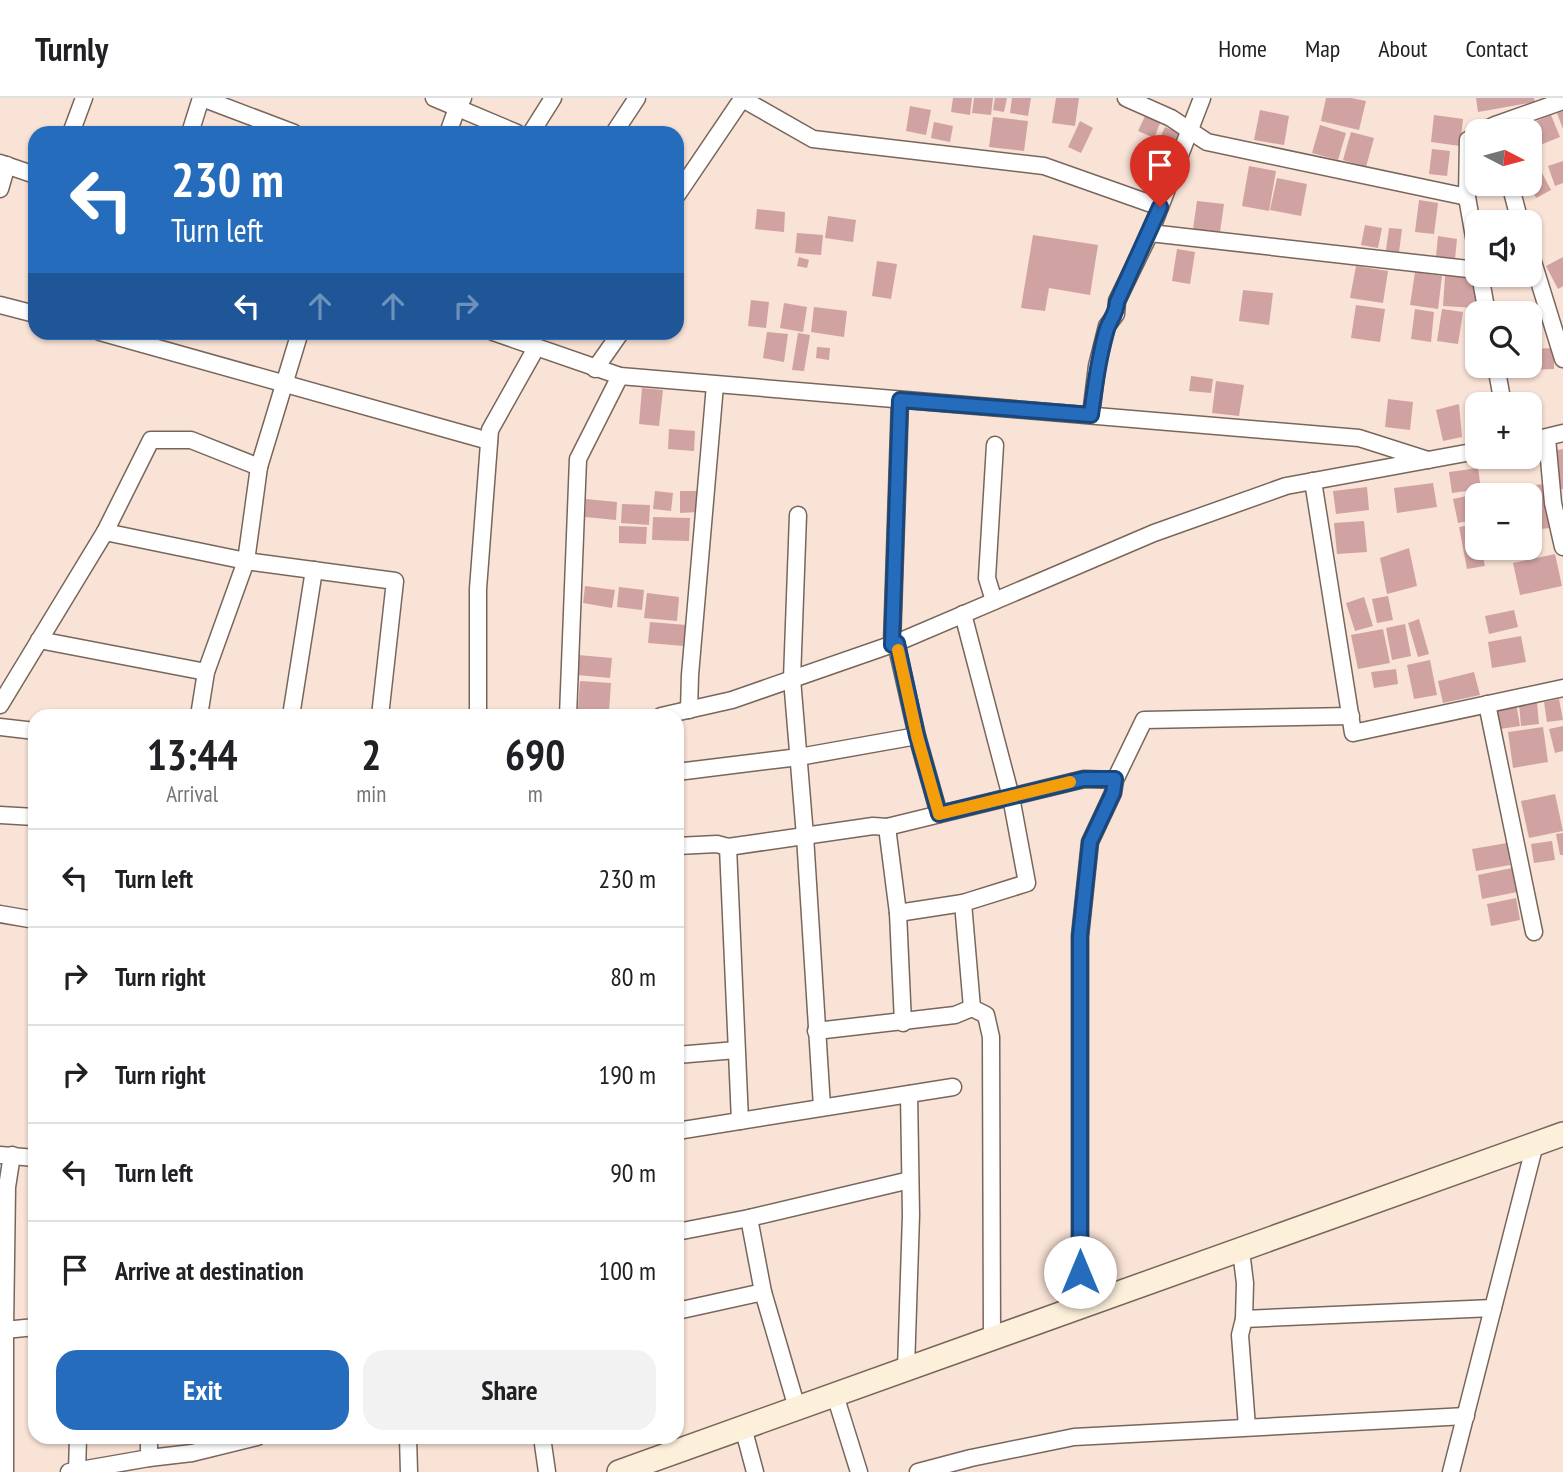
<!DOCTYPE html>
<meta charset="utf-8">
<style>
body{margin:0;font-family:"PT Sans Narrow",sans-serif;background:#f2f2f2;color:#202124;height:100vh;display:flex;flex-direction:column;font-size:26px;white-space:nowrap}
*{box-sizing:border-box;margin:0}
p{font-size:23px;color:#757577}
.icon{flex:none;width:38px;height:38px;fill:none;stroke:currentColor;stroke-width:2;stroke-linecap:round;stroke-linejoin:round}
.map{position:relative;flex:1;overflow:hidden}
.details{position:absolute;left:28px;top:611px;width:656px;height:735px;display:flex;flex-direction:column;background:#fff;border-radius:21px;box-shadow:0 2px 5px #0004}
.details>*{flex:none}
.guide{position:absolute;left:28px;top:28px;width:656px;height:214px;border-radius:21px;box-shadow:0 2px 5px #0004;background:#266cbd;color:#fff;overflow:hidden}
.needle{width:46px;rotate:96deg}
.tools{position:absolute;left:1465px;top:21px;display:grid;gap:14px}
.tools a{display:grid;place-items:center;width:77px;height:77px;border-radius:14px;background:#fff;box-shadow:0 2px 5px #0004;font-size:35px}
.pin{position:absolute;display:grid;place-items:center;width:60px;height:60px;color:#fff;margin:-72px -30px;border-radius:50% 50% 50% 0;rotate:-45deg;box-shadow:0 0 7px #0007}
.pin .icon{rotate:45deg}
.me{position:absolute;width:77px;margin:-38px;rotate:0deg;stroke-linejoin:round;filter:drop-shadow(0 0 5px #0008)}
.turn{display:flex;align-items:center;gap:24px;height:147px;padding:0 28px;font-size:32px}
.turn .icon{width:91px;height:91px;stroke-width:2.5}
.turn b{display:block;font-size:49px;line-height:60px}
.lanes{display:flex;align-items:center;height:66px;padding:0 28px;background:#0003;justify-content:center;gap:35px;direction:ltr}
.lanes .off{opacity:.35}
.eta{display:flex;justify-content:space-evenly;align-items:center;height:119px;text-align:center}
.eta b{font-size:42px;font-weight:800;line-height:49px}
.button{display:flex;gap:14px;margin-top:auto;padding:14px 28px}
.button a{flex:1;height:80px;border-radius:21px;background:#266cbd;color:#fff;font-size:28px;font-weight:800;line-height:80px;text-align:center}
.button a+a{background:#f2f2f2;color:#202124}
ul{padding:0;list-style:none}
li{display:flex;align-items:center;gap:21px;height:98px;padding:0 28px;border-top:2px solid #e0e0e0}
li div{flex:1}
li b{display:block;font-size:26px}
li em{font-style:normal}
header{display:flex;align-items:center;gap:42px;box-sizing:border-box;height:98px;padding:0 35px;background:#fff;border-bottom:2px solid #e0e0e0}
header strong{font-size:33px}
nav{display:flex;gap:38px;margin-inline-start:auto;font-size:24px}
.map>svg:first-child{display:block}
.building{fill:#d1a2a2}
.lines{fill:none;stroke-linecap:round;stroke-linejoin:round}
.street-casing{stroke:#79665b;stroke-width:19}
.secondary-casing{stroke:#79665b;stroke-width:26}
.street{stroke:#fff;stroke-width:16}
.secondary{stroke:#fcf0da;stroke-width:23}
.route-casing{stroke:#19467b;stroke-width:18}
.route{stroke:#266cbd;stroke-width:12}
.slow{stroke:#f59e0b;stroke-width:12}
</style>
<header>
<strong>Turnly</strong>
<nav><a>Home</a><a>Map</a><a>About</a><a>Contact</a></nav>
</header>
<div class="map">
<svg width="1563" height="1374" viewBox="0 0 1563 1374">
<rect width="100%" height="100%" fill="#f9e2d6"/>
<g class="building">
<path d="M953 0H972L970 17 951 14Z"/>
<path d="M974 0H993L991 17 972 15Z"/>
<path d="M995 0H1007L1004 14 993 12Z"/>
<path d="M1012 0H1031L1028 18 1010 15Z"/>
<path d="M1056 0H1079L1075 28 1052 25Z"/>
<path d="M1326 0H1351L1366 3 1359 32 1321 23Z"/>
<path d="M1476 0H1534L1535 4 1478 14Z"/>
<path d="M910 8 931 12 926 37 906 33Z"/>
<path d="M1260 12 1289 18 1284 47 1254 42Z"/>
<path d="M1563 13V31L1557 15Z"/>
<path d="M1146 16 1161 23 1154 40 1138 33Z"/>
<path d="M1434 17 1463 21 1460 48 1431 44Z"/>
<path d="M1551 17 1560 39 1535 49 1527 27Z"/>
<path d="M993 19 1028 23 1024 53 989 49Z"/>
<path d="M1080 23 1093 30 1081 55 1068 49Z"/>
<path d="M934 24 953 28 950 44 931 40Z"/>
<path d="M1320 27 1346 35 1338 62 1312 55Z"/>
<path d="M1165 29 1181 36 1171 60 1154 53Z"/>
<path d="M1351 34 1374 40 1366 69 1343 62Z"/>
<path d="M1432 51 1450 53 1447 78 1429 76Z"/>
<path d="M1563 63V85L1555 88 1548 68Z"/>
<path d="M1249 68 1276 73 1269 113 1242 108Z"/>
<path d="M1542 75 1551 92 1536 100 1530 87V82Z"/>
<path d="M1277 80 1307 86 1301 118 1270 112Z"/>
<path d="M1419 102 1438 105 1434 136 1415 134Z"/>
<path d="M1197 103 1224 106 1220 134 1193 131Z"/>
<path d="M757 111 785 114 784 134 755 131Z"/>
<path d="M828 118 856 122 853 144 825 140Z"/>
<path d="M1365 127 1382 130 1378 150 1361 147Z"/>
<path d="M1389 130 1402 131 1399 154 1386 152Z"/>
<path d="M797 135 823 137 821 157 795 155Z"/>
<path d="M1033 137 1098 147 1090 197 1049 190 1045 213 1021 210Z"/>
<path d="M1438 138 1457 141 1455 161 1436 158Z"/>
<path d="M1177 151 1195 154 1190 186 1172 183Z"/>
<path d="M799 159 809 162 807 170 797 168Z"/>
<path d="M1563 159V188L1558 191 1546 168Z"/>
<path d="M877 163 897 166 891 201 872 198Z"/>
<path d="M1356 168 1388 173 1383 205 1350 200Z"/>
<path d="M1415 174 1442 178 1438 211 1410 207Z"/>
<path d="M1445 178 1479 180 1478 210 1443 208Z"/>
<path d="M1243 192 1273 195 1269 227 1239 223Z"/>
<path d="M751 202 769 204 766 230 748 228Z"/>
<path d="M784 205 807 209 803 234 780 230Z"/>
<path d="M1356 207 1385 211 1380 244 1351 240Z"/>
<path d="M814 209 847 213 844 239 811 234Z"/>
<path d="M1415 211 1434 214 1431 244 1411 241Z"/>
<path d="M1442 211 1463 214 1458 246 1437 243Z"/>
<path d="M767 234 788 236 784 264 763 260Z"/>
<path d="M798 235 810 237 804 273 792 272Z"/>
<path d="M817 249 830 250 829 262 816 260Z"/>
<path d="M1554 250V271L1505 273V268H1530V251Z"/>
<path d="M1191 278 1213 281 1211 295 1189 293Z"/>
<path d="M1216 283 1244 287 1239 318 1212 315Z"/>
<path d="M642 290 663 292 659 328 639 326Z"/>
<path d="M1388 301 1413 304 1410 332 1385 329Z"/>
<path d="M1459 306 1462 339 1443 343 1436 312Z"/>
<path d="M669 331 695 333 694 353 668 351Z"/>
<path d="M1563 351V391H1560L1553 353Z"/>
<path d="M1478 370 1481 391 1452 395 1449 374Z"/>
<path d="M1433 385 1437 409 1397 415 1394 390Z"/>
<path d="M1544 386 1550 430 1532 432 1530 397H1527L1526 388Z"/>
<path d="M1367 389 1369 412 1336 416 1333 393Z"/>
<path d="M655 393 673 395 671 413 653 411Z"/>
<path d="M680 393H698V414L680 415Z"/>
<path d="M1485 394 1486 397H1477V421L1458 425 1453 401Z"/>
<path d="M586 401 617 404 616 422 585 419Z"/>
<path d="M622 406 650 407 649 427 621 425Z"/>
<path d="M653 419 690 420 689 443 652 442Z"/>
<path d="M1364 423 1367 454 1337 456 1334 425Z"/>
<path d="M1476 426 1477 450H1481L1485 468 1467 471 1459 429Z"/>
<path d="M619 428 647 429 646 446 619 445Z"/>
<path d="M1409 450 1417 488 1387 496 1380 460Z"/>
<path d="M1555 456 1562 488 1520 497 1513 465Z"/>
<path d="M585 488 615 492 612 510 583 505Z"/>
<path d="M619 489 644 492 642 512 617 509Z"/>
<path d="M647 495 679 499 677 523 644 520Z"/>
<path d="M1388 498 1393 522 1377 525 1372 501Z"/>
<path d="M1364 499 1373 528 1355 533 1346 505Z"/>
<path d="M1514 512 1518 529 1489 536 1485 518Z"/>
<path d="M1419 521 1429 556 1418 559 1408 525Z"/>
<path d="M650 524 686 527 684 548 648 545Z"/>
<path d="M1405 526 1411 558 1392 562 1386 530Z"/>
<path d="M1383 531 1390 565 1358 571 1351 537Z"/>
<path d="M1521 538 1526 564 1492 570 1488 544Z"/>
<path d="M578 557 612 560 610 580 577 577Z"/>
<path d="M1430 562 1437 597 1414 601 1407 567Z"/>
<path d="M1396 571 1398 586 1374 590 1371 574Z"/>
<path d="M1474 574 1480 597 1443 605 1438 583Z"/>
<path d="M580 583 611 585 609 613 578 611Z"/>
<path d="M1559 601 1563 622 1547 624 1544 604Z"/>
<path d="M1537 604 1539 626 1521 628 1519 606Z"/>
<path d="M1516 605 1520 628 1500 631 1496 608Z"/>
<path d="M1563 628V653L1555 655 1549 631Z"/>
<path d="M1543 629 1548 664 1513 670 1508 634Z"/>
<path d="M1555 696 1563 733 1529 740 1521 703Z"/>
<path d="M1563 735V757H1560L1556 736Z"/>
<path d="M1552 743 1555 762 1534 765 1531 746Z"/>
<path d="M1507 745 1510 767 1476 773 1472 751Z"/>
<path d="M1512 770 1517 794 1482 801 1478 777Z"/>
<path d="M1516 800 1520 822 1491 828 1487 806Z"/>
</g>
<g class="lines">
<g class="street-casing">
<g id="street">
<path d="M202 0 294 35"/>
<path d="M434 0 517 35"/>
<path d="M741 0 813 41 1044 68 1160 109"/>
<path d="M1126 0 1171 20 1207 44 1467 99"/>
<path d="M1483 33 1495 27 1563 3"/>
<path d="M71 35 84 0"/>
<path d="M190 35 201 0"/>
<path d="M448 35 457 10 463 0"/>
<path d="M531 35 553 0"/>
<path d="M614 35 637 0"/>
<path d="M1477 37 1468 42 1467 99 1477 156"/>
<path d="M0 65 35 77"/>
<path d="M1510 86 1520 124"/>
<path d="M0 91 7 67"/>
<path d="M677 97 742 1"/>
<path d="M1150 135 1477 172"/>
<path d="M1530 154 1563 261"/>
<path d="M1480 177 1487 215"/>
<path d="M0 207 35 216"/>
<path d="M100 234 489 343"/>
<path d="M493 234 620 278 1359 340 1428 362"/>
<path d="M1496 268 1503 306"/>
<path d="M595 271 621 234"/>
<path d="M1091 317 1097 268 1107 228 1116 216 1117 203 1150 135 1202 0"/>
<path d="M1547 340 1553 405 1563 449"/>
<path d="M1530 343 1563 335"/>
<path d="M1313 383 1353 635 1563 590"/>
<path d="M798 417 792 581 805 738 822 1009"/>
<path d="M105 434 151 342H191L259 369"/>
<path d="M994 503 987 480 995 347"/>
<path d="M39 542 206 574"/>
<path d="M896 545 917 638 939 716"/>
<path d="M892 546 900 302"/>
<path d="M1487 606 1534 834"/>
<path d="M0 607 105 434 246 463 395 483 380 618"/>
<path d="M689 612 690 577 715 287"/>
<path d="M199 618 206 574 246 463 259 369 300 234"/>
<path d="M291 618 314 472"/>
<path d="M478 618V491L490 332 536 250"/>
<path d="M568 618 578 361 620 278"/>
<path d="M661 618 732 602 896 545 1154 435 1286 388 1477 353"/>
<path d="M0 629 35 633"/>
<path d="M677 674 799 659 917 638"/>
<path d="M0 717 35 719"/>
<path d="M887 729 898 815 903 925"/>
<path d="M677 748 717 746 728 749 873 728 887 729 1084 681 1115 682"/>
<path d="M728 749 740 1023"/>
<path d="M963 805 972 910"/>
<path d="M898 815 963 805 1027 785 1011 699 963 516"/>
<path d="M0 816 35 822"/>
<path d="M816 933 955 917 972 910 986 917 991 939 992 1241"/>
<path d="M677 957 736 952"/>
<path d="M677 1033 953 989"/>
<path d="M0 1057 35 1060"/>
<path d="M12 1057 7 1089 5 1232 35 1229"/>
<path d="M749 1120 763 1194 797 1310"/>
<path d="M677 1134 749 1120 910 1082"/>
<path d="M1241 1153 1245 1185 1244 1221 1240 1237 1247 1329"/>
<path d="M1090 1206 1080 1174V838L1090 744 1113 695 1115 682 1144 622 1351 618"/>
<path d="M677 1213 763 1194"/>
<path d="M1244 1221 1493 1210"/>
<path d="M0 1232H5V1374"/>
<path d="M906 1271 911 1117 909 996"/>
<path d="M835 1297 859 1374"/>
<path d="M743 1329 755 1374"/>
<path d="M408 1339 409 1374"/>
<path d="M542 1339 547 1374"/>
<path d="M149 1360V1339"/>
<path d="M69 1374 149 1360 192 1355 257 1339"/>
<path d="M77 1374 78 1339"/>
<path d="M918 1374 971 1360 1074 1339 1466 1318"/>
<path d="M1451 1374 1535 1046"/>
</g>
</g>
<g class="secondary-casing">
<path id="secondary" d="M619 1374 1563 1036"/>
</g>
<use href="#street" class="street"/>
<use href="#secondary" class="secondary"/>
</g>
<g class="lines">
<g class="route-casing">
<path id="route" d="M1080 1174V838L1090 744 1113 695 1115 681H1084L939 716 917 638 897 545 892 547 900 302 1091 317C1095 288 1098 262 1106 234 1109 222 1116 218 1117 204L1160 109"/>
</g>
<use href="#route" class="route"/>
<path class="slow" d="M898 552 917 638 939 716 1070 684"/>
</g>
</svg>
<div class="tools">
<a><svg class="needle" viewBox="-14 -14 28 28"><path d="M0-13l5 13h-10z" fill="#e53935"/><path d="M0 13l5-13h-10z" fill="#757577"/></svg></a>
<a><svg class="icon" aria-label="sound" viewBox="0 0 24 24"><path d="M4 9h4l5-4v14l-5-4H4zM17 9q2 3 0 6"/></svg></a>
<a><svg class="icon" aria-label="search" viewBox="0 0 24 24"><circle cx="10" cy="10" r="6"/><path d="M15 15l6 6"/></svg></a>
<a>+</a>
<a>−</a>
</div>
<div class="pin" style="left:1160px;top:109px;background:#d93025"><svg class="icon" aria-label="arrive" viewBox="0 0 24 24"><path d="M6 21V4h12l-3 4 3 4H6"/></svg></div>
<svg class="me" style="left:1080px;top:1174px" viewBox="-20 -20 40 40"><circle r="19" fill="#fff"/><path d="M0-13L10 11 0 6-10 11z" fill="#266cbd"/></svg>
<div class="guide">
<div class="turn"><svg class="icon" aria-label="left" viewBox="0 0 24 24"><path d="M17 20v-9H6M10 6l-5 5 5 5"/></svg><div><b>230 m</b>Turn left</div></div>
<div class="lanes"><svg class="icon" aria-label="left" viewBox="0 0 24 24"><path d="M17 20v-9H6M10 6l-5 5 5 5"/></svg><svg class="icon off" aria-label="ahead" viewBox="0 0 24 24"><path d="M12 20V5M6 11l6-6 6 6"/></svg><svg class="icon off" aria-label="ahead" viewBox="0 0 24 24"><path d="M12 20V5M6 11l6-6 6 6"/></svg><svg class="icon off" aria-label="right" viewBox="0 0 24 24"><path d="M7 20v-9h11M14 6l5 5-5 5"/></svg></div>
</div>
<section class="details">
<div class="eta">
<div><b>13:44</b><p>Arrival</p></div>
<div><b>2</b><p>min</p></div>
<div><b>690</b><p>m</p></div>
</div>
<ul>
<li><svg class="icon" aria-label="left" viewBox="0 0 24 24"><path d="M17 20v-9H6M10 6l-5 5 5 5"/></svg><div><b>Turn left</b></div><em>230 m</em></li>
<li><svg class="icon" aria-label="right" viewBox="0 0 24 24"><path d="M7 20v-9h11M14 6l5 5-5 5"/></svg><div><b>Turn right</b></div><em>80 m</em></li>
<li><svg class="icon" aria-label="right" viewBox="0 0 24 24"><path d="M7 20v-9h11M14 6l5 5-5 5"/></svg><div><b>Turn right</b></div><em>190 m</em></li>
<li><svg class="icon" aria-label="left" viewBox="0 0 24 24"><path d="M17 20v-9H6M10 6l-5 5 5 5"/></svg><div><b>Turn left</b></div><em>90 m</em></li>
<li><svg class="icon" aria-label="arrive" viewBox="0 0 24 24"><path d="M6 21V4h12l-3 4 3 4H6"/></svg><div><b>Arrive at destination</b></div><em>100 m</em></li>
</ul>
<div class="button"><a>Exit</a><a>Share</a></div>
</section>
</div>
